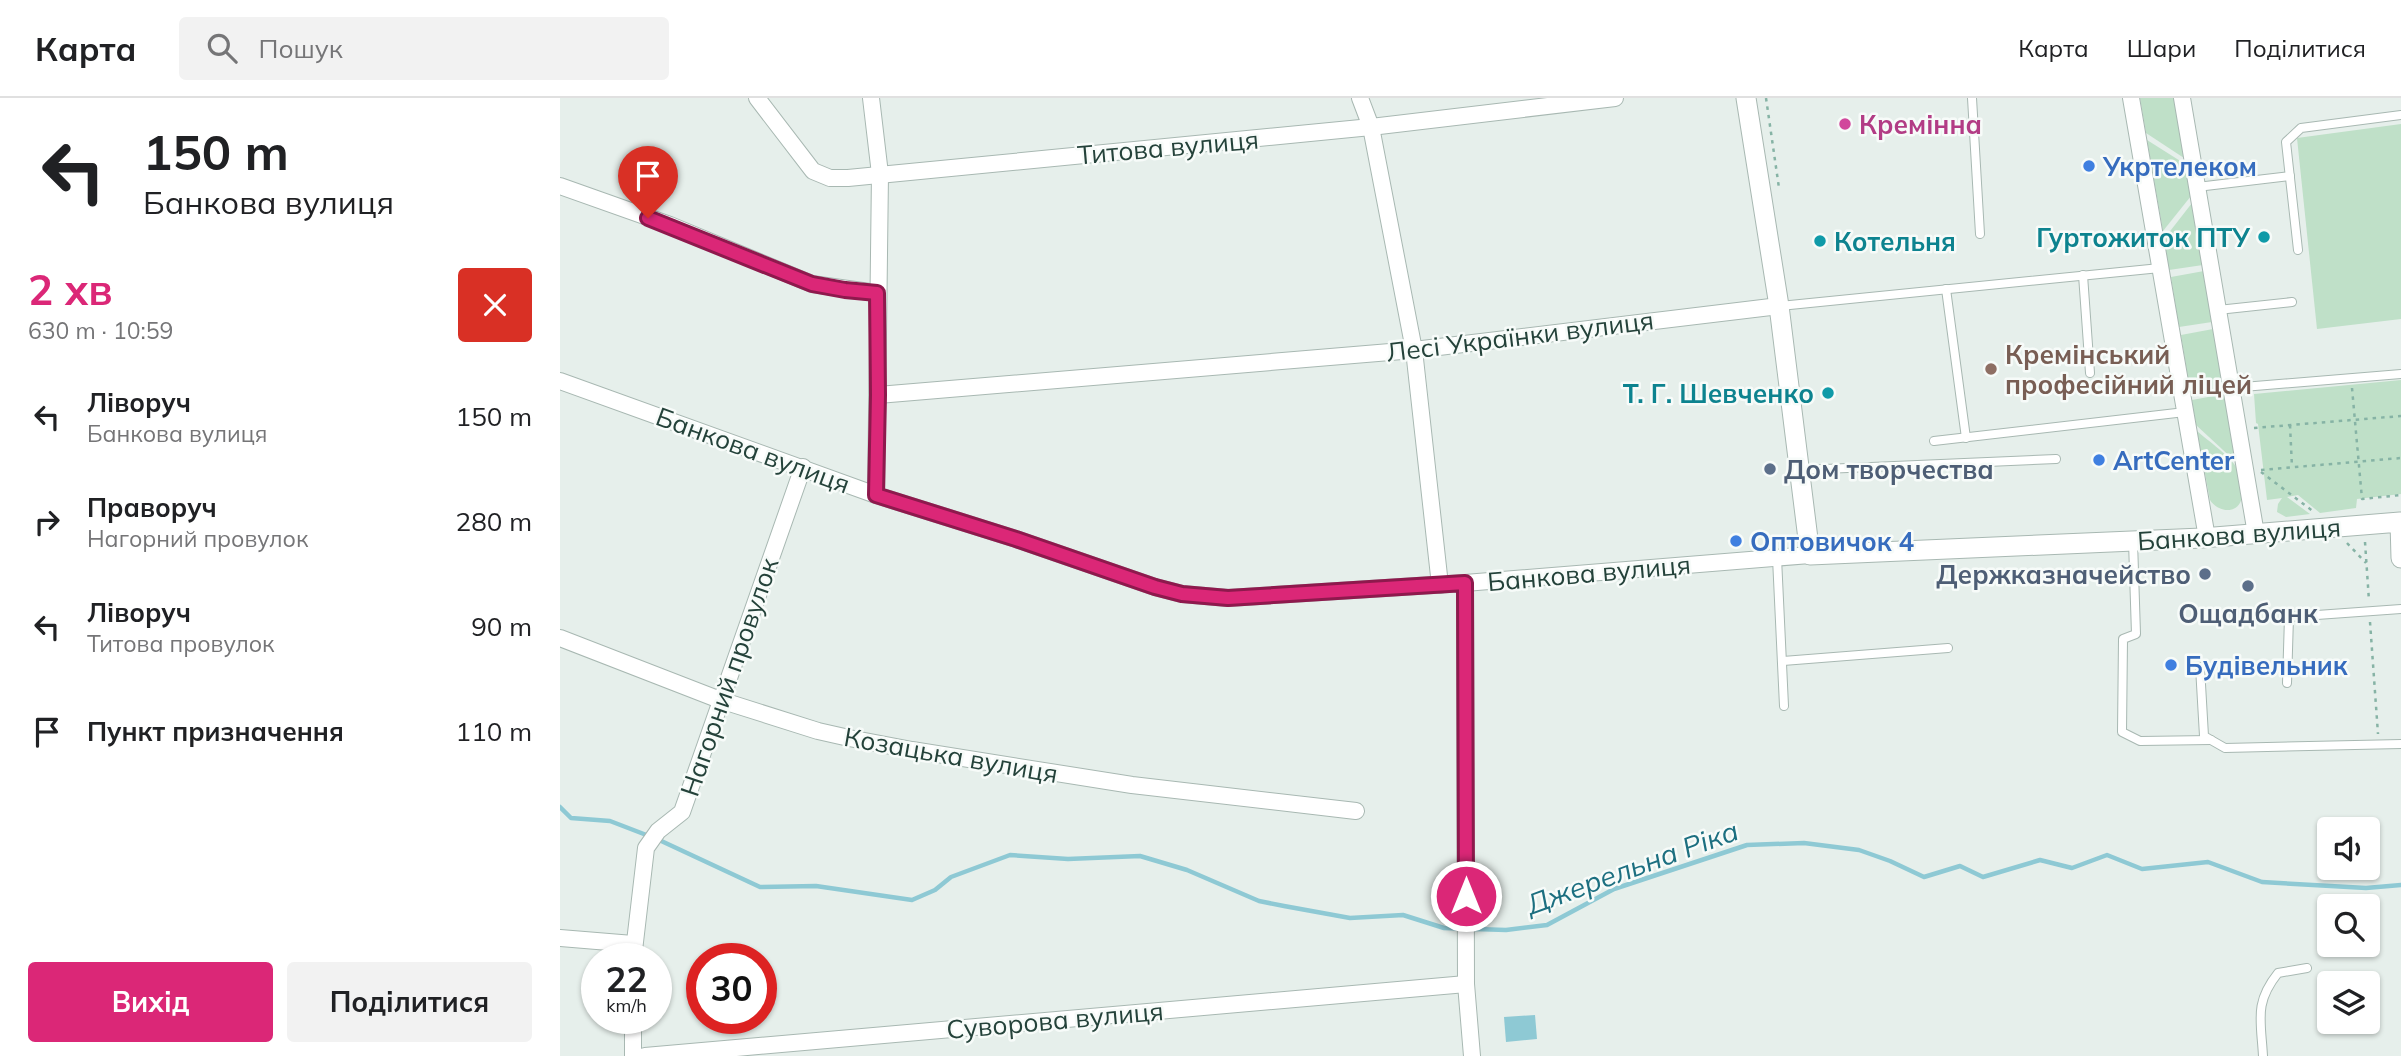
<!DOCTYPE html>
<html lang="uk">
<meta charset="utf-8">
<style>
body{margin:0;font-family:Mulish,sans-serif;background:#f2f2f2;color:#202124;height:100vh;display:flex;flex-direction:column;font-size:26px;white-space:nowrap}
*{box-sizing:border-box;margin:0}
p{font-size:23px;color:#757577}
.icon{flex:none;width:38px;height:38px;fill:none;stroke:currentColor;stroke-width:2;stroke-linecap:round;stroke-linejoin:round}
.map{position:relative;flex:1;overflow:hidden}
.drawer{display:flex;flex-direction:column;background:#fff;width:560px}
.drawer>*{flex:none}
.guide{background:#fff;color:#202124;overflow:hidden}
.buttons{position:absolute;left:1757px;top:719px;display:grid;gap:14px}
.buttons a{display:grid;place-items:center;width:63px;height:63px;border-radius:7px;background:#fff;box-shadow:0 2px 5px #0004;font-size:35px}
.speed{position:absolute;left:21px;top:845px;display:flex;gap:14px;font-size:35px;font-weight:700;text-align:center}
.speed>*{display:grid;place-content:center;width:91px;height:91px;border-radius:50%;background:#fff;box-shadow:0 2px 5px #0004;line-height:1}
.speed small{font-size:18px;font-weight:400}
.speed .limit{border:10px solid #d22;background:#fff;color:#111}
.pin{position:absolute;display:grid;place-items:center;width:60px;height:60px;color:#fff;margin:-72px -30px;border-radius:50% 50% 50% 0;rotate:-45deg;box-shadow:0 0 7px #0007}
.pin .icon{rotate:45deg}
.me{position:absolute;width:77px;margin:-38px;rotate:0deg;stroke-linejoin:round;filter:drop-shadow(0 0 5px #0008)}
.turn{display:flex;align-items:center;gap:24px;height:147px;padding:0 28px;font-size:32px}
.turn .icon{width:91px;height:91px;stroke-width:2.5}
.turn b{display:block;font-size:49px;line-height:60px}
.round{display:grid;place-items:center;flex:none;width:74px;height:74px;border-radius:7px;background:#f2f2f2}
.summary{display:flex;align-items:center;justify-content:space-between;height:119px;padding:0 28px}
h1{font-size:42px;font-weight:700;line-height:52px;color:#db2777}
.button{display:flex;gap:14px;margin-top:auto;padding:14px 28px}
.button a{flex:1;height:80px;border-radius:7px;background:#db2777;color:#fff;font-size:28px;font-weight:700;line-height:80px;text-align:center}
.button a+a{background:#f2f2f2;color:#202124}
ul{padding:0;list-style:none}
li{display:flex;align-items:center;gap:21px;height:105px;padding:0 28px}
li div{flex:1}
li b{display:block;font-size:26px}
li em{font-style:normal}
header{display:flex;align-items:center;gap:42px;box-sizing:border-box;height:98px;padding:0 35px;background:#fff;border-bottom:2px solid #e0e0e0}
header strong{font-size:33px}
nav{display:flex;gap:38px;margin-inline-start:auto;font-size:24px}
.search{width:490px;height:63px;background:#f2f2f2;display:flex;align-items:center;gap:18px;box-sizing:border-box;padding:0 24px;border-radius:7px;color:#757577;font-size:26px}
main{display:flex;flex:1;min-height:0}
.map>svg:first-child{display:block}
.green{fill:#bfe0c8}
.water{fill:#8ec9d4}
.lines{fill:none;stroke-linecap:round;stroke-linejoin:round}
.stream{stroke:#8ec9d4;stroke-width:4.5}
.service-casing{stroke:#a8b8b2;stroke-width:10}
.minor-casing{stroke:#a8b8b2;stroke-width:18}
.tertiary-casing{stroke:#a8b8b2;stroke-width:21}
.path{stroke:#86b3a5;stroke-width:2.5;stroke-dasharray:3.5 5;stroke-linecap:butt}
.service{stroke:#fff;stroke-width:8}
.minor{stroke:#fff;stroke-width:16}
.tertiary{stroke:#fff;stroke-width:19}
.route-casing{stroke:#8e194d;stroke-width:18}
.route{stroke:#db2777;stroke-width:12}
.hotel-dot{fill:#d1479c;stroke:#f7fbf9;stroke-width:2.5}
.shop-dot{fill:#3f7fe0;stroke:#f7fbf9;stroke-width:2.5}
.culture-dot{fill:#0f9aa8;stroke:#f7fbf9;stroke-width:2.5}
.education-dot{fill:#8d6e63;stroke:#f7fbf9;stroke-width:2.5}
.service-dot{fill:#5c6f8a;stroke:#f7fbf9;stroke-width:2.5}
.labels{text-anchor:middle;dominant-baseline:central;stroke-width:5;stroke-linejoin:round;paint-order:stroke}
.hotel-label{font-size:26px;font-weight:bold;fill:#b23c85;stroke:#f7fbf9;text-anchor:start}
.street-label{font-size:26px;fill:#24423a;stroke:#f7fbf9}
.shop-label{font-size:26px;font-weight:bold;fill:#366cbe;stroke:#f7fbf9;text-anchor:start}
.culture-label{font-size:26px;font-weight:bold;fill:#0d838f;stroke:#f7fbf9;text-anchor:end}
.education-label{font-size:26px;font-weight:bold;fill:#785e54;stroke:#f7fbf9;text-anchor:start}
.service-label{font-size:26px;font-weight:bold;fill:#4e5e75;stroke:#f7fbf9;text-anchor:start}
.water-label{font-size:28px;font-style:italic;fill:#1c6f80;stroke:#f7fbf9}
</style>
<header>
<strong>Карта</strong>
<div class="search"><svg class="icon" aria-label="search" viewBox="0 0 24 24"><circle cx="10" cy="10" r="6"/><path d="M15 15l6 6"/></svg>Пошук</div>
<nav><a>Карта</a><a>Шари</a><a>Поділитися</a></nav>
</header>
<main>
<section class="drawer">
<div class="guide">
<div class="turn"><svg class="icon" aria-label="left" viewBox="0 0 24 24"><path d="M17 20v-9H6M10 6l-5 5 5 5"/></svg><div><b>150 m</b>Банкова вулиця</div></div>
</div>
<div class="summary"><div><h1>2 хв</h1><p>630 m · 10:59</p></div><a class="round" style="background:#d93025;color:#fff"><svg class="icon" aria-label="close" viewBox="0 0 24 24"><path d="M6 6l12 12M18 6L6 18"/></svg></a></div>
<ul>
<li><svg class="icon" aria-label="left" viewBox="0 0 24 24"><path d="M17 20v-9H6M10 6l-5 5 5 5"/></svg><div><b>Ліворуч</b><p>Банкова вулиця</p></div><em>150 m</em></li>
<li><svg class="icon" aria-label="right" viewBox="0 0 24 24"><path d="M7 20v-9h11M14 6l5 5-5 5"/></svg><div><b>Праворуч</b><p>Нагорний провулок</p></div><em>280 m</em></li>
<li><svg class="icon" aria-label="left" viewBox="0 0 24 24"><path d="M17 20v-9H6M10 6l-5 5 5 5"/></svg><div><b>Ліворуч</b><p>Титова провулок</p></div><em>90 m</em></li>
<li><svg class="icon" aria-label="arrive" viewBox="0 0 24 24"><path d="M6 21V4h12l-3 4 3 4H6"/></svg><div><b>Пункт призначення</b></div><em>110 m</em></li>
</ul>
<div class="button"><a>Вихід</a><a>Поділитися</a></div>
</section>
<div class="map">
<svg width="1841" height="958" viewBox="0 0 1841 958">
<rect width="100%" height="100%" fill="#e6efeb"/>
<g class="green">
<path d="M1580 0H1614L1624 60 1586 35Z"/>
<path d="M1841 26V221L1757 231 1737 40Z"/>
<path d="M1587 42 1625 66 1631 98 1603 133Z"/>
<path d="M1632 105 1643 167 1609 172 1604 141Z"/>
<path d="M1644 173 1652 224 1619 229 1611 179Z"/>
<path d="M1653 231 1663 292 1631 298 1621 237Z"/>
<path d="M1841 282V396L1797 401 1796 410 1760 415 1738 397 1727 399 1750 416 1726 419 1717 414 1718 406 1722 400 1707 402 1698 326 1696 325 1694 296Z"/>
<path d="M1664 296 1676 364 1636 327 1632 302Z"/>
<path d="M1637 333C1647 342 1673 360 1677 371 1680 377 1683 391 1682 398 1680 417 1658 415 1650 402Z"/>
</g>
<path class="water" d="M975 917 977 941 946 944 944 919Z"/>
<g class="lines">
<g class="stream">
<path d="M0 709 11 720 50 723 89 738"/>
<path d="M97 741 200 789 256 788 352 802 375 792 391 779 450 757 508 761 580 758 627 772 699 803 724 808 790 820 843 817 884 830 946 832 987 827 1054 791 1187 747 1244 745 1299 752 1330 763 1364 779 1400 768 1423 779 1480 762 1512 770 1547 757 1582 771 1648 764 1702 784 1806 790 1841 787"/>
</g>
<g class="service-casing">
<g id="service">
<path d="M1412 0 1420 136"/>
<path d="M1637 89 1730 78"/>
<path d="M1738 152 1726 44 1741 30 1841 17"/>
<path d="M1523 177 1530 275"/>
<path d="M1386 191 1406 340"/>
<path d="M1220 208 1600 170"/>
<path d="M1658 212 1732 204"/>
<path d="M1671 290 1841 276"/>
<path d="M1374 343 1625 314"/>
<path d="M1241 372 1496 361"/>
<path d="M1573 443 1576 536 1563 541 1562 634 1580 643 1651 642"/>
<path d="M1217 460 1224 608"/>
<path d="M1223 563 1388 550"/>
<path d="M1640 569 1644 638 1665 650 1841 646"/>
<path d="M1727 585 1729 519 1841 511"/>
<path d="M1703 958C1701 922 1694 905 1718 875L1747 870"/>
</g>
</g>
<g class="minor-casing">
<g id="minor">
<path d="M197 0 253 73 270 80H288L811 29 1055 0"/>
<path d="M311 0 320 76 316 397"/>
<path d="M800 0 811 29 854 252 880 487"/>
<path d="M1571 0 1647 440"/>
<path d="M1622 0 1696 436"/>
<path d="M0 88 110 127 252 186 317 195"/>
<path d="M0 283 316 397 456 441 595 489 622 496 668 500 905 485 1250 457"/>
<path d="M318 297 854 252 1219 208"/>
<path d="M905 485 906 886 912 958"/>
<path d="M0 540 160 602 258 633 289 640 352 652 572 687 796 713"/>
<path d="M0 840 73 846"/>
<path d="M73 861 86 750 98 733 122 714 243 369"/>
<path d="M73 958V920"/>
<path d="M85 958 906 886"/>
</g>
</g>
<g class="tertiary-casing">
<path id="tertiary" d="M1186 0 1219 208 1250 457 1642 440 1840 424 1841 460"/>
</g>
<g class="path">
<path d="M1206 0 1219 90"/>
<path d="M1792 290 1802 401 1841 397"/>
<path d="M1730 327 1732 369"/>
<path d="M1694 330 1841 318"/>
<path d="M1701 372 1841 360"/>
<path d="M1701 374 1754 414"/>
<path d="M1805 444 1809 503"/>
<path d="M1787 445 1806 465"/>
<path d="M1810 524 1818 636"/>
</g>
<use href="#service" class="service"/>
<use href="#minor" class="minor"/>
<use href="#tertiary" class="tertiary"/>
</g>
<g class="lines">
<g class="route-casing">
<path id="route" d="M88 120 252 186 285 192 317 195 318 297 316 397 456 441 595 489 622 496 668 500 905 485 906 798"/>
</g>
<use href="#route" class="route"/>
</g>
<circle class="hotel-dot" cx="1285" cy="26" r="7"/>
<g class="shop-dot">
<circle cx="1529" cy="68" r="7"/>
<circle cx="1539" cy="362" r="7"/>
<circle cx="1176" cy="443" r="7"/>
<circle cx="1611" cy="567" r="7"/>
</g>
<g class="culture-dot">
<circle cx="1704" cy="139" r="7"/>
<circle cx="1260" cy="143" r="7"/>
<circle cx="1268" cy="295" r="7"/>
</g>
<circle class="education-dot" cx="1431" cy="271" r="7"/>
<g class="service-dot">
<circle cx="1210" cy="371" r="7"/>
<circle cx="1645" cy="476" r="7"/>
<circle cx="1688" cy="488" r="7"/>
</g>
<g class="labels">
<g class="hotel-label">
<text x="1299" y="26">Кремінна</text>
</g>
<g class="street-label">
<text transform="translate(608 49) rotate(-5)">Титова вулиця</text>
<text transform="translate(960 238) rotate(-7)">Лесі Українки вулиця</text>
<text transform="translate(193 352) rotate(20)">Банкова вулиця</text>
<text transform="translate(1679 436) rotate(-4)">Банкова вулиця</text>
<text transform="translate(1029 475) rotate(-5)">Банкова вулиця</text>
<text transform="translate(169 579) rotate(-71)">Нагорний провулок</text>
<text transform="translate(391 657) rotate(10)">Козацька вулиця</text>
<text transform="translate(495 922) rotate(-5)">Суворова вулиця</text>
</g>
<g class="shop-label">
<text x="1543" y="68">Укртелеком</text>
<text x="1553" y="362">ArtCenter</text>
<text x="1190" y="443">Оптовичок 4</text>
<text x="1625" y="567">Будівельник</text>
</g>
<g class="culture-label">
<text x="1690" y="139">Гуртожиток ПТУ</text>
<text x="1274" y="143" text-anchor="start">Котельня</text>
<text x="1254" y="295">Т. Г. Шевченко</text>
</g>
<g class="education-label">
<text x="1445" y="256">Кремінський<tspan x="1445" dy="30">професійний ліцей</tspan></text>
</g>
<g class="service-label">
<text x="1224" y="371">Дом творчества</text>
<text x="1631" y="476" text-anchor="end">Держказначейство</text>
<text x="1688" y="515" text-anchor="middle">Ощадбанк</text>
</g>
<g class="water-label">
<text transform="translate(1072 769) rotate(-20)">Джерельна Ріка</text>
</g>
</g>
</svg>
<div class="buttons">
<a><svg class="icon" aria-label="sound" viewBox="0 0 24 24"><path d="M4 9h4l5-4v14l-5-4H4zM17 9q2 3 0 6"/></svg></a>
<a><svg class="icon" aria-label="search" viewBox="0 0 24 24"><circle cx="10" cy="10" r="6"/><path d="M15 15l6 6"/></svg></a>
<a><svg class="icon" aria-label="layers" viewBox="0 0 24 24"><path d="M12 4l9 5-9 5-9-5zM3 14l9 5 9-5"/></svg></a>
</div>
<div class="speed"><div>22<small>km/h</small></div><div class="limit">30</div></div>
<div class="pin" style="left:88px;top:120px;background:#d93025"><svg class="icon" aria-label="arrive" viewBox="0 0 24 24"><path d="M6 21V4h12l-3 4 3 4H6"/></svg></div>
<svg class="me" style="left:906px;top:798px" viewBox="-20 -20 40 40"><circle r="17" fill="#db2777" stroke="#fff" stroke-width="3"/><path d="M0-11L8 9 0 5-8 9z" fill="#fff"/></svg>
</div>
</main>
